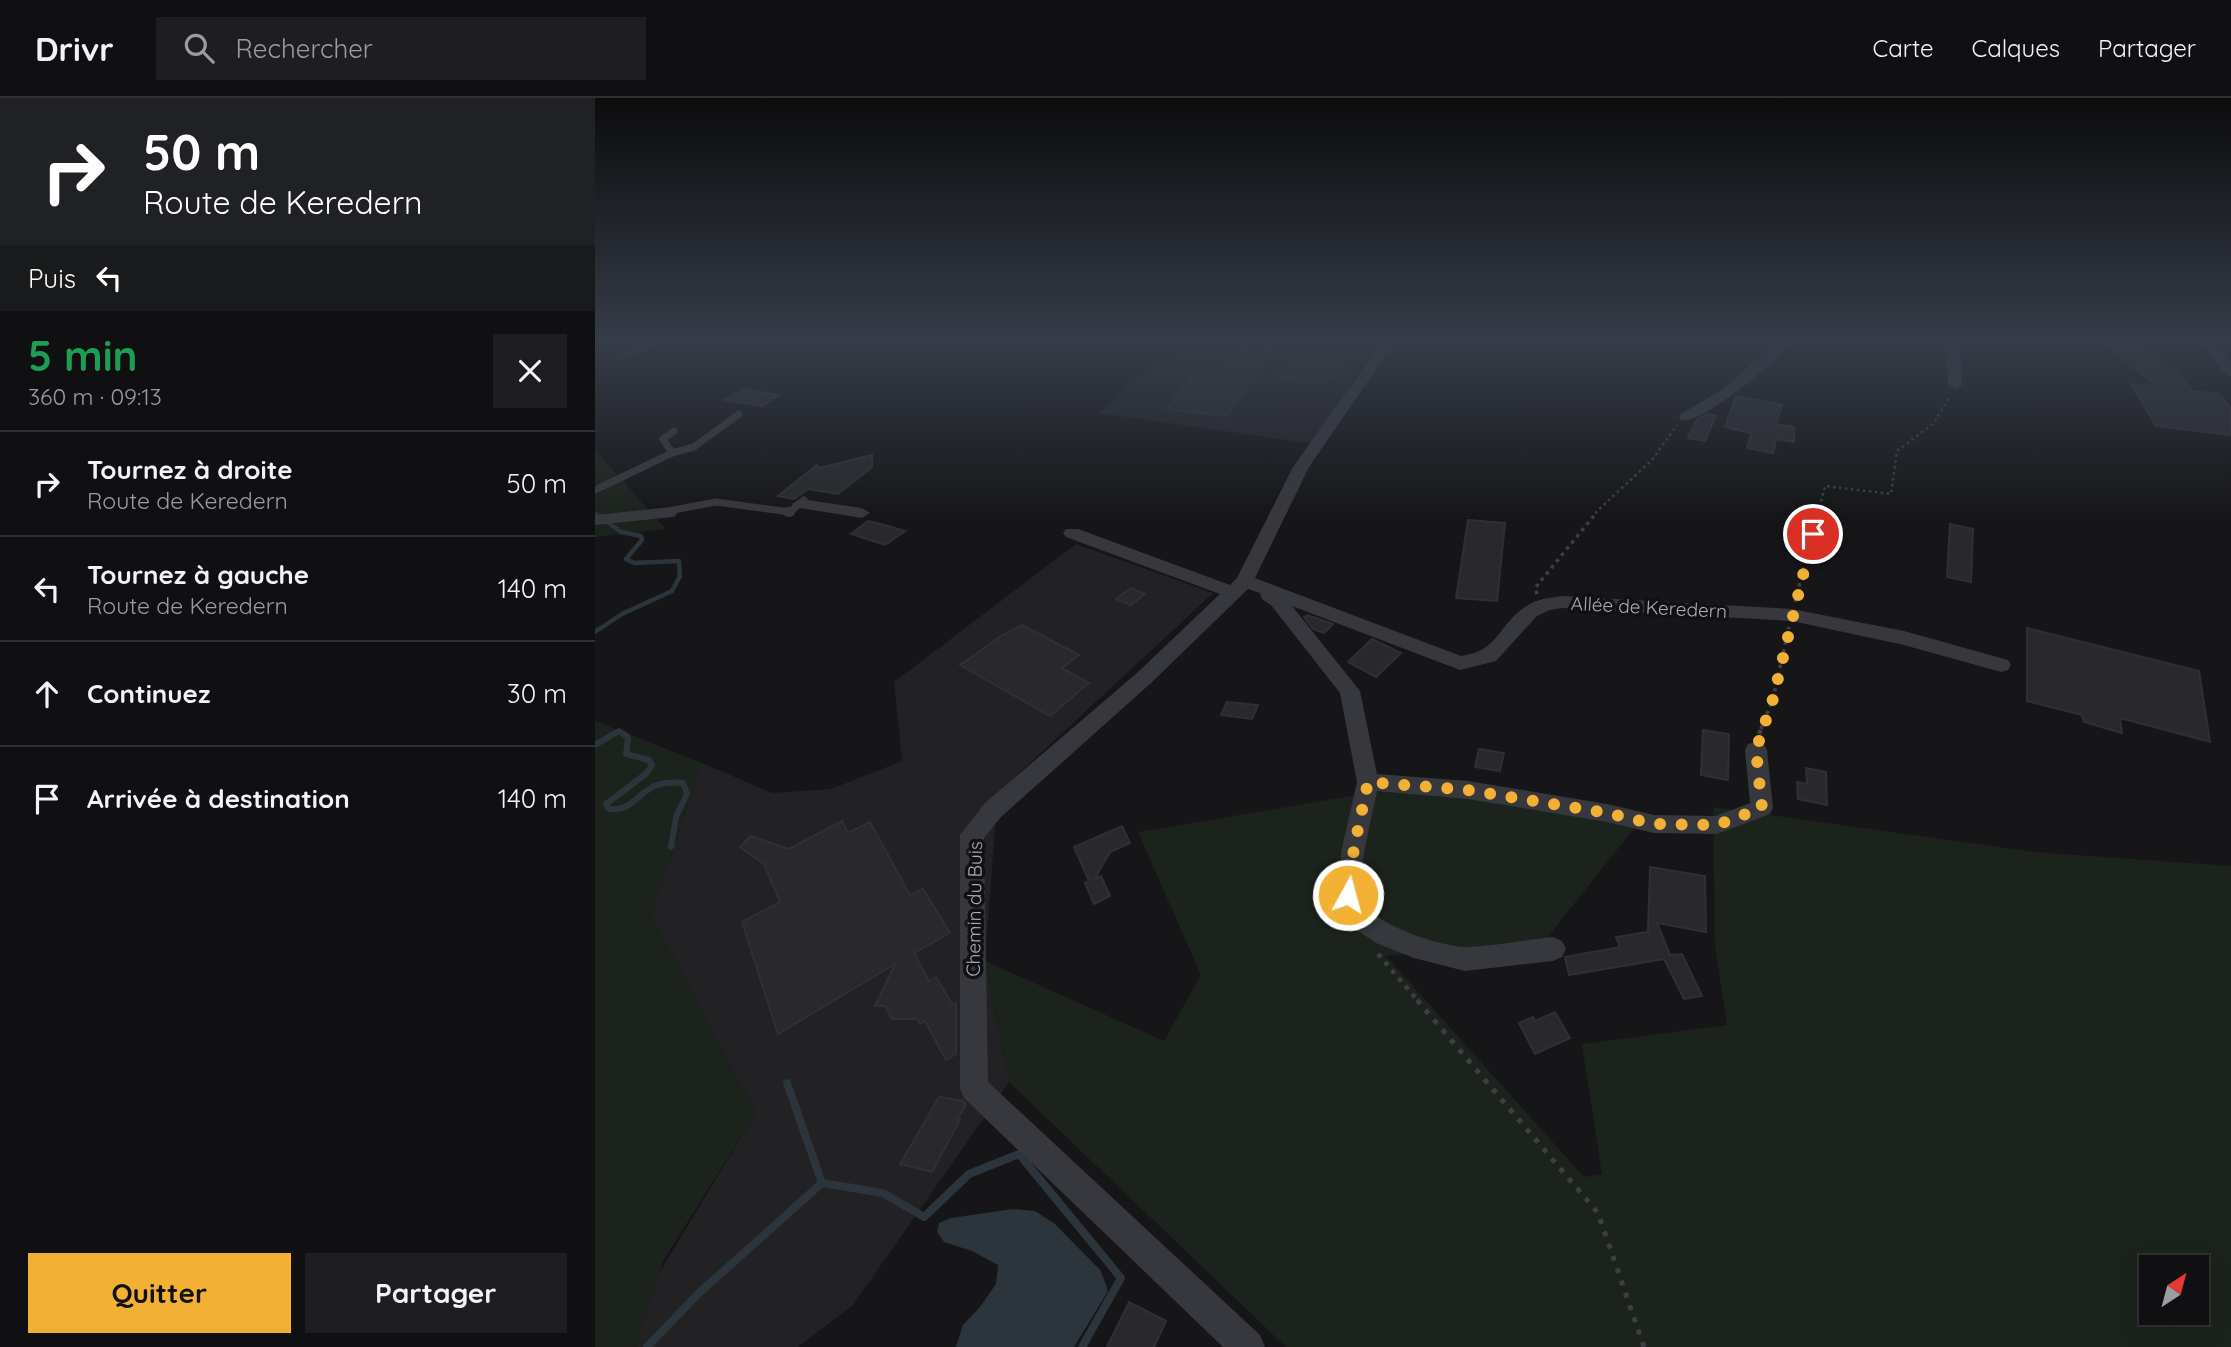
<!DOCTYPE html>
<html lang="fr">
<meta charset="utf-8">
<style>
body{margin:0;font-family:Quicksand,sans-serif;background:#1e1e20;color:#f1f3f6;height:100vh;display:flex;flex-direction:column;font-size:26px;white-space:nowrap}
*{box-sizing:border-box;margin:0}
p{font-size:23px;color:#9c9d9f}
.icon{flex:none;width:38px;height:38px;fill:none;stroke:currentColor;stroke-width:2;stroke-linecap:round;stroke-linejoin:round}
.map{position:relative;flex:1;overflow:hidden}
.side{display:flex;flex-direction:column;background:#101012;width:595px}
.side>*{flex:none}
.top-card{background:#202124;color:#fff;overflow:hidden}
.needle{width:46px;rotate:36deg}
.tools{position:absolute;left:1544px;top:1157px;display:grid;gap:14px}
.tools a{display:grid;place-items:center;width:70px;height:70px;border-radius:0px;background:#101012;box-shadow:0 7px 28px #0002,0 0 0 2px #303032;font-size:35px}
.pin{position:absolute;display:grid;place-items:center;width:60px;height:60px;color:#fff;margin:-30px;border:4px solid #fff;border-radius:50%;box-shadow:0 2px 7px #0007}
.me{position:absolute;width:77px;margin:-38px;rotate:7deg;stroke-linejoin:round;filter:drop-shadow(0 0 5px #0008)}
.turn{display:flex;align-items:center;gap:24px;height:147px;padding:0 28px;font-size:32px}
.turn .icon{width:91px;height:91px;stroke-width:2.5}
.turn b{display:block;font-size:49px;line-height:60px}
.then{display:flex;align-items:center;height:66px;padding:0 28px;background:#0003;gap:14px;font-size:26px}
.round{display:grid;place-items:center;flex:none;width:74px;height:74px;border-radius:0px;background:#1e1e20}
.head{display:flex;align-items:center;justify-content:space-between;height:119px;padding:0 28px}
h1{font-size:42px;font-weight:700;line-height:52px;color:#1e9e55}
.button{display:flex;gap:14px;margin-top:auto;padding:14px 28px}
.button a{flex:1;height:80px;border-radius:0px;background:#f2b134;color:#111;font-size:28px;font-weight:700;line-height:80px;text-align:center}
.button a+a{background:#1e1e20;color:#f1f3f6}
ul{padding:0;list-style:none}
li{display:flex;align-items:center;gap:21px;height:105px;padding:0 28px;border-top:2px solid #303032}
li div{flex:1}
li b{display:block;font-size:26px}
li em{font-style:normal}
header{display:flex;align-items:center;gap:42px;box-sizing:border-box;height:98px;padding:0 35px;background:#101012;border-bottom:2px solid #303032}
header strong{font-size:33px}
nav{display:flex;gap:38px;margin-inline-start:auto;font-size:24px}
.search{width:490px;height:63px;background:#1e1e20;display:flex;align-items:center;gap:18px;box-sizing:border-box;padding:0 24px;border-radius:0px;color:#9c9d9f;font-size:26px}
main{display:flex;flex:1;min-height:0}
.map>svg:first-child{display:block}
.built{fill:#222225}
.green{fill:#1c231d;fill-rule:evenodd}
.water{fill:#2c353c}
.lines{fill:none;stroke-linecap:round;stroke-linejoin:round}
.stream-far2{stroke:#2c353c;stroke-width:4.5}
.stream-far1{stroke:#2c353c;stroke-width:6}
.stream{stroke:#2c353c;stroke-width:8}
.building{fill:#29292c;stroke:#303034;stroke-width:2}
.path-far3{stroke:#3d3f44;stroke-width:2.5;stroke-dasharray:2.5 3.5;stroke-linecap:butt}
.path-far2{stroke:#3d3f44;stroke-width:3.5;stroke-dasharray:3.5 4.5;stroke-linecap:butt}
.path-far1{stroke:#3d3f44;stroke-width:4.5;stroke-dasharray:4.5 6;stroke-linecap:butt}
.path{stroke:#3d3f44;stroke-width:5;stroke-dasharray:5 8;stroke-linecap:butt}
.service-far1{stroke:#37383d;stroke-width:7}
.service{stroke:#37383d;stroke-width:10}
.minor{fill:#37383d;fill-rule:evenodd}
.route{stroke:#f2b134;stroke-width:12;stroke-dasharray:0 21.6}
.labels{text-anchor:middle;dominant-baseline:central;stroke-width:7;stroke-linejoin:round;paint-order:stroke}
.street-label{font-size:19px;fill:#a8adb8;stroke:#111113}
</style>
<header>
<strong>Drivr</strong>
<div class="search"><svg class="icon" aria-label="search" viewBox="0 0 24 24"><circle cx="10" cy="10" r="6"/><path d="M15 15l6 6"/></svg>Rechercher</div>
<nav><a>Carte</a><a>Calques</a><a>Partager</a></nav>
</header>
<main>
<section class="side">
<div class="top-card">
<div class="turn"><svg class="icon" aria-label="right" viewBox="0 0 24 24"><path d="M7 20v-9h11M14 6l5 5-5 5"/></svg><div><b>50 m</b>Route de Keredern</div></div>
<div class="then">Puis<svg class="icon" aria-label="left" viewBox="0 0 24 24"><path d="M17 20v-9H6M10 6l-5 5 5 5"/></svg></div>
</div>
<div class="head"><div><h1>5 min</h1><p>360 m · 09:13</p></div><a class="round"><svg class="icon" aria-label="close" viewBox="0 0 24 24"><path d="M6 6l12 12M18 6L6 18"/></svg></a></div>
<ul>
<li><svg class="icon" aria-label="right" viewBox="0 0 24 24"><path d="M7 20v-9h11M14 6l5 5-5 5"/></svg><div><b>Tournez à droite</b><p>Route de Keredern</p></div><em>50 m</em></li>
<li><svg class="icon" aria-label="left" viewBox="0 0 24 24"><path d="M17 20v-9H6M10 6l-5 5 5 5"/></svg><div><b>Tournez à gauche</b><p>Route de Keredern</p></div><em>140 m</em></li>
<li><svg class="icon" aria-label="ahead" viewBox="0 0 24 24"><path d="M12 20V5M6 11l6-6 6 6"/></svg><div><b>Continuez</b></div><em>30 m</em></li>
<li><svg class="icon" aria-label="arrive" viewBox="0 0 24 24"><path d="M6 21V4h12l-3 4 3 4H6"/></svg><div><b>Arrivée à destination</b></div><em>140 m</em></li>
</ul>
<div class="button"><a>Quitter</a><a>Partager</a></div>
</section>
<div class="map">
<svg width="1636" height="1249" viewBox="0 0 1636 1249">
<rect width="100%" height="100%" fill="#161618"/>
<g class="built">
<path d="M595 245H781L718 346 504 315 548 275Z"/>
<path d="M481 446 618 495 392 705 400 729 390 863 414 984 258 1207 203 1249H41L64 1175 161 1015 56 817 107 665 177 695 236 691 307 663 299 584Z"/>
</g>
<g class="green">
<path d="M0 352 71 431 0 439Z"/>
<path d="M0 623 107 665 56 817 161 1015 68 1163 41 1249H0Z"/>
<path d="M840 684 1048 719 948 845 791 858 989 1079 1007 1076 987 946 1132 927 1120 848 1118 709 1439 754 1636 768V1249H691L414 984 390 863 569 943 606 877 543 734ZM1556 1169H1601V1214H1556Z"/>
</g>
<path class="water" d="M418 1111 440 1113 460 1126 506 1173 513 1193 479 1249H361L368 1227 385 1209 401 1186 403 1167 377 1153 349 1144 342 1134 344 1125 356 1120Z"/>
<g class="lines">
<path class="stream-far2" d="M0 415 26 434 46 438 47 442 31 461 39 465 84 463 85 478 77 493 27 516 0 534"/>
<path class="stream-far1" d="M0 647 24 633 33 639 31 656 54 662 57 667 52 675 11 706 14 711C46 714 42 680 88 685L92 696 81 719 76 749"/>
<g class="stream">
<path d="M192 985 227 1085 288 1095 329 1119 374 1076 424 1056 526 1180 487 1249"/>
<path d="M52 1249 104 1195 227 1085"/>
</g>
</g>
<g class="building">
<path d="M650 245 681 247 632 318 572 311 596 279 619 282Z"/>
<path d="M1542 246 1587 279 1597 293 1625 296 1636 311V337L1561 328 1536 286 1564 289 1511 248Z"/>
<path d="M702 254 751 260 738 280H733L728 286 685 281Z"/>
<path d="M148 291 184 297 168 308 130 302Z"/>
<path d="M1141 298 1187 307 1181 326 1199 329V344L1181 341 1178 355 1152 350 1156 335 1130 329Z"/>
<path d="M1113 316 1121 318 1110 343 1093 340 1102 321Z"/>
<path d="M277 357V369L243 396 213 391 199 401 183 398 222 367 224 370Z"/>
<path d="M873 422 910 425 902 503 861 500Z"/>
<path d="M273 423 290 427 310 433 290 447 256 436Z"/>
<path d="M1355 426 1378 431 1376 484 1352 479Z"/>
<path d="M536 490 550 496 536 507 521 501Z"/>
<path d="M712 517 738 526 729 535 718 531 709 519Z"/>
<path d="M427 527 484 557 467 570 494 585 455 618 365 567 406 538Z"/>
<path d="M1432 530 1604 573 1615 644 1525 620 1527 635 1489 624 1487 617 1432 603Z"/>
<path d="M777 541 806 555 781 579 753 564Z"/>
<path d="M632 604 663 607 657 621 626 617Z"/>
<path d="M1108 632 1134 636 1133 682 1106 677Z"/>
<path d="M884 651 909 655 905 673 880 669Z"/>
<path d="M1211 670 1231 674 1232 707 1203 701 1202 684 1212 686Z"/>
<path d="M247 723 253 735 275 724 315 797 328 791 355 835 319 855 334 883 341 879 357 906 361 905V956L351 962 330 923 325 926 322 921H297L290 908H280L300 866 183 936 147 824 185 804 169 766 145 749 155 738 194 751Z"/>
<path d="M527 728 535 745 515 754 500 780 506 778 515 798 499 806 490 785 494 783 479 749Z"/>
<path d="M1055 769 1110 778 1111 834 1062 825 1075 857 1087 856 1107 898 1089 901 1069 861 974 877 970 859 1025 849 1021 839 1053 834Z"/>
<path d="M960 914 975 940 940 956 924 925 938 919 940 923Z"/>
<path d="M344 999 368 1003 371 1006 362 1022H365L337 1074 305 1066Z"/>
<path d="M534 1204 571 1223 559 1249H512Z"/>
</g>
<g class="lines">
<g class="path-far3">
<path d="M1000 415 1057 362 1082 327"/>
<path d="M1223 415 1230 388 1296 396 1302 353 1339 325 1355 298"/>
</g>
<g class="path-far2">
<path d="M942 496 940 490 1002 414"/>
<path d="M1200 504 1223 414"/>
<path d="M1166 631 1178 601 1194 529"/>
</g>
<g class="path-far1">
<path d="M1164 636 1167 629"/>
<path d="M783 856 824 904"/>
</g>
<path class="path" d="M822 902 1003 1115 1049 1249"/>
<g class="service-far1">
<path d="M25 259 57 245"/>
<path d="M77 355 68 341 79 333"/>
<path d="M0 392 77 355 99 349 144 316"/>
<path d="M62 415 121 404 195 414 209 402"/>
</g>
<g class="service">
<path d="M193 414H195"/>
<path d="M0 422 77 414"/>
</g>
<g class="minor">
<path d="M786 245H799L714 369 660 480 866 558C904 553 903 527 930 509 941 501 954 500 967 498L1197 511 1309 533 1413 562 1416 567 1413 572 1406 574 1309 547 1197 523 967 510 955 512 942 518 901 563 865 572 697 508 765 593 782 676 873 683 1012 706 1059 717 1121 718 1155 705 1150 652 1153 646 1161 644 1169 646 1172 652 1178 710 1175 716 1122 736 1059 735 1012 724 873 701 782 693C777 718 762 777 766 799 771 825 849 850 873 849 901 848 930 842 958 839L967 843 971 851 967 859 958 863 870 873 819 860 781 845 750 824 741 797 747 750 762 684 745 595 676 507 667 501 665 495 653 491 556 585 406 719 389 740 393 984 665 1237 670 1249H628L369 1000 365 990V737L390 705 542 575 625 496 471 439 468 435 471 431H483L635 487 642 480 698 369Z"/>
<path d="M1181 245H1196C1181 263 1107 327 1086 322L1084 319 1086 316 1128 291Z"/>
<path d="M1351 245H1365L1367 287 1360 291 1353 287Z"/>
<path d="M1607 245H1620L1636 265V278L1631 277Z"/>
<path d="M205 401 267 410 275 415 267 420 199 409 197 406Z"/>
</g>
</g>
<linearGradient id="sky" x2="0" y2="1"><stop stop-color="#0c0c0d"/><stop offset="0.58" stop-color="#363c48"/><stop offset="1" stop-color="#363c48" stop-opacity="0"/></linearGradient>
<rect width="1636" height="420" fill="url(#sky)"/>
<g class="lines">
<path class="route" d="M753 797 759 750 773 684 873 692 1012 715 1059 726 1122 727 1167 710 1161 652 1178 601 1218 436"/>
</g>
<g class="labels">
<g class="street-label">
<text transform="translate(1054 509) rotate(3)">Allée de Keredern</text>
<text transform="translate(379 811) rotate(-89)">Chemin du Buis</text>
</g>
</g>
</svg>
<div class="tools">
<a><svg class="needle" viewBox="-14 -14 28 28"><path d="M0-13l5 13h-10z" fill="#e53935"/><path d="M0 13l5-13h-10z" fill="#9c9d9f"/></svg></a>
</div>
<div class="pin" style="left:1218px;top:436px;background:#d93025"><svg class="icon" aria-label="arrive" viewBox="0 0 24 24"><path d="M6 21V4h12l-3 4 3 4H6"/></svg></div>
<svg class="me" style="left:753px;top:797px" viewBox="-20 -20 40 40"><circle r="17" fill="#f2b134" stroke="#fff" stroke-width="3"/><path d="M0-11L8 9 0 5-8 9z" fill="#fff"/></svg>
</div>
</main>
